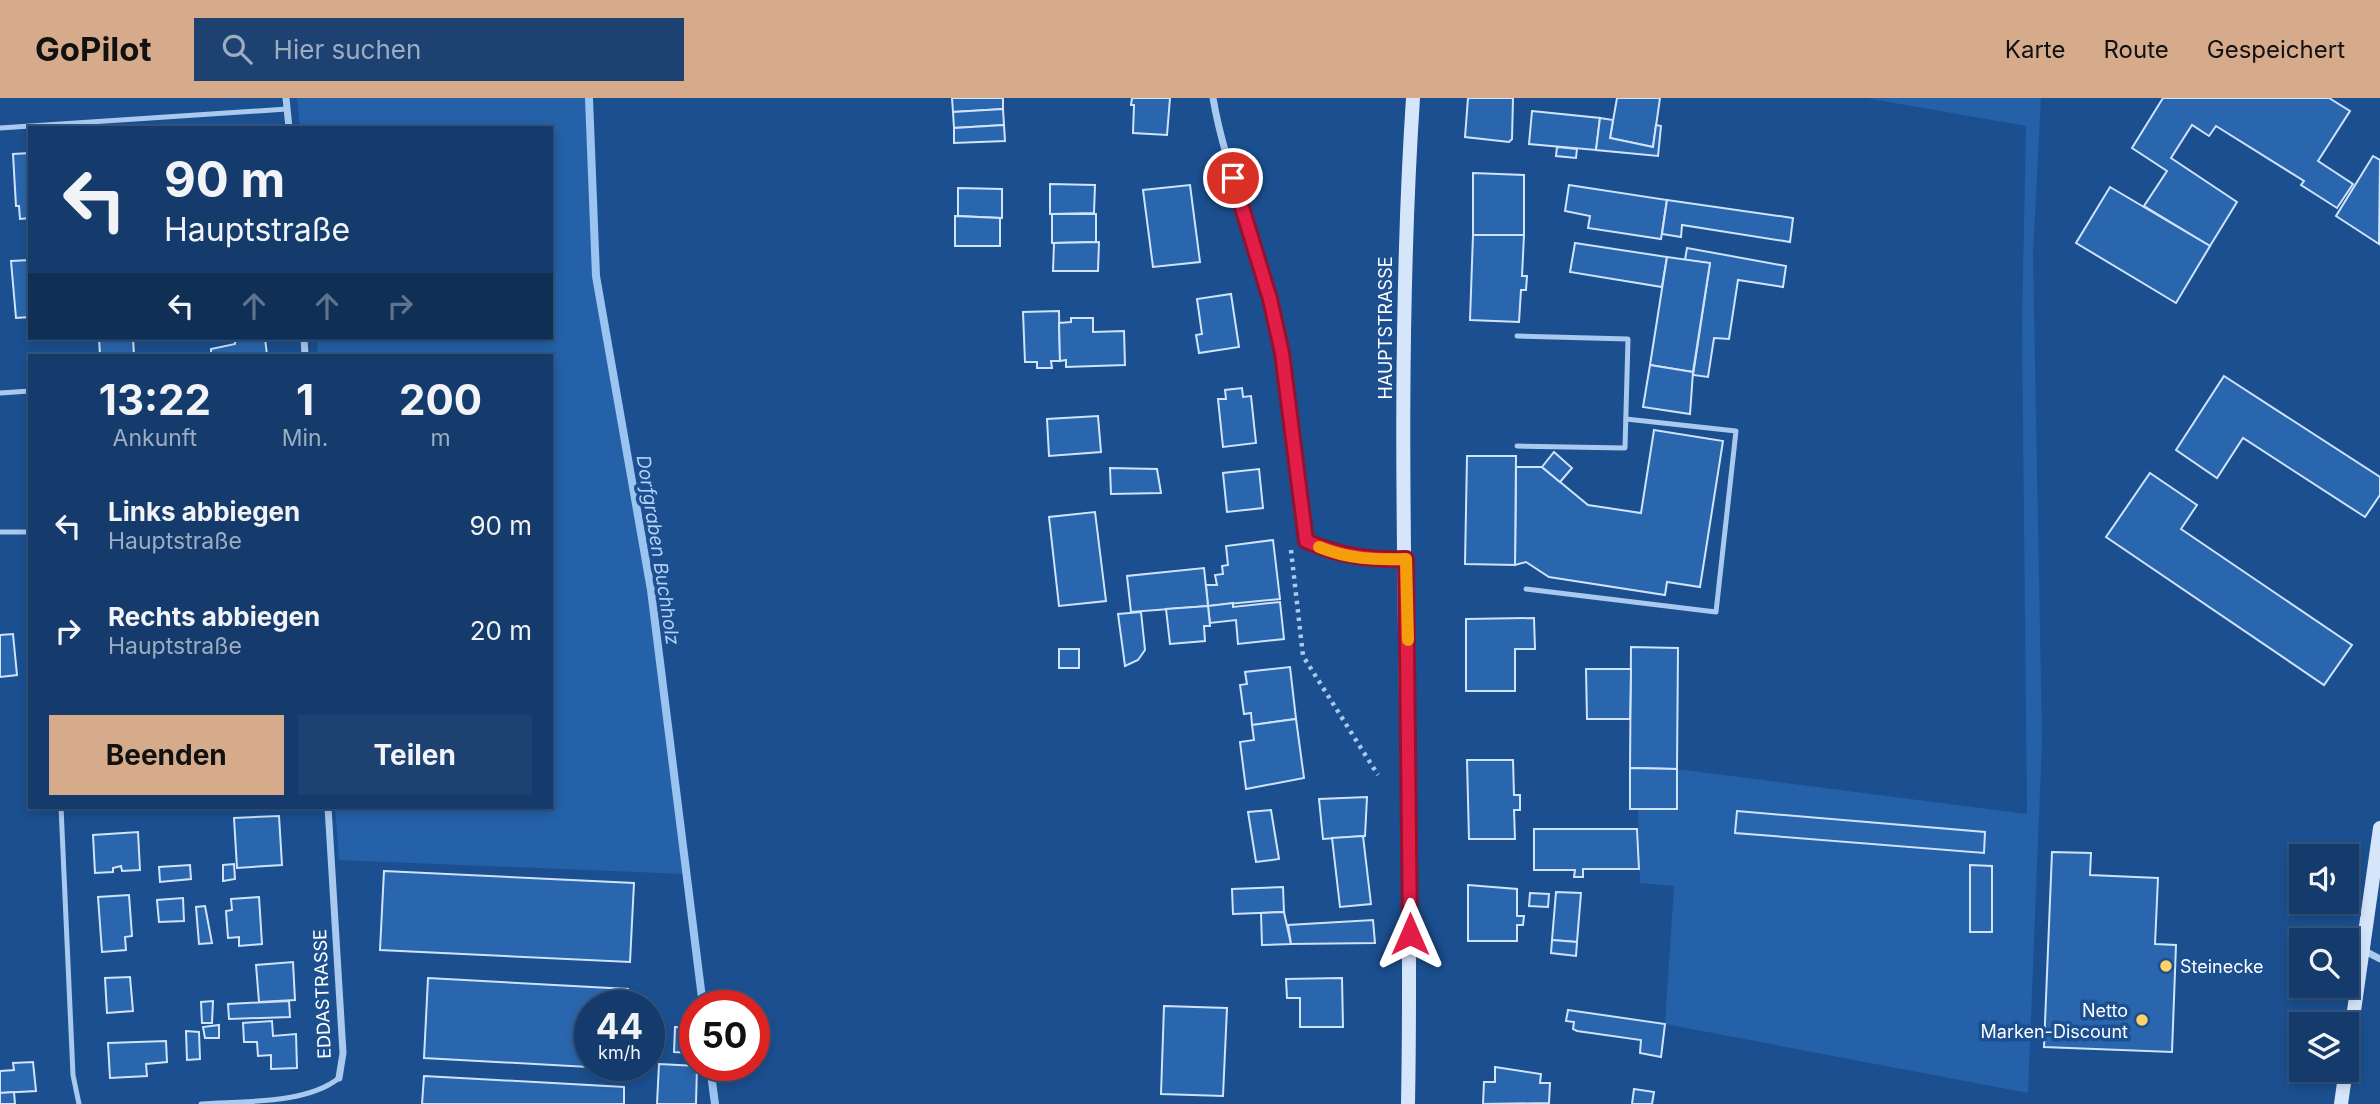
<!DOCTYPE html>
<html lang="de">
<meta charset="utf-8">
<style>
body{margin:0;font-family:Inter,sans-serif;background:#1d4271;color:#f1f3f6;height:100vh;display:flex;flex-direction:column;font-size:26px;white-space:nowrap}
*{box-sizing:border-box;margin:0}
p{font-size:23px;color:#9dadc1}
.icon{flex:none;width:38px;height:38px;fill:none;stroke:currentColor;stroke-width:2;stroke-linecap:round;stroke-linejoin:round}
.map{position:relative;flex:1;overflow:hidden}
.drawer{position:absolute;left:28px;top:256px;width:525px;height:455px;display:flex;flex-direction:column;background:#143b6b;border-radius:0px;box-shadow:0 4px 10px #0003,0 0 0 2px #33557e}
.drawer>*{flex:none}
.banner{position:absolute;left:28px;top:28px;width:525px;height:214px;border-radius:0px;box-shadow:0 4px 10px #0003,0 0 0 2px #33557e;background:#143b6b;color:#f1f3f6;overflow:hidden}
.fabs{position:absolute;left:2289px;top:746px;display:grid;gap:14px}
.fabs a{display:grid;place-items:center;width:70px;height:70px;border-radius:0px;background:#143b6b;box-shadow:0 4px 10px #0003,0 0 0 2px #33557e;font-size:35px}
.speed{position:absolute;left:574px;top:892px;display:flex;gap:14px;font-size:35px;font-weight:700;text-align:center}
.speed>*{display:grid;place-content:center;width:91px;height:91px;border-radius:50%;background:#143b6b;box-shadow:0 4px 10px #0003,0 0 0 2px #33557e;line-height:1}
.speed small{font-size:18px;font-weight:400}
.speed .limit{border:10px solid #d22;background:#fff;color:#111}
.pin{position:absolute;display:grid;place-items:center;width:60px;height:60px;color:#fff;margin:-30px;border:4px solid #fff;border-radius:50%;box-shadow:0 2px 7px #0007}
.me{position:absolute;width:77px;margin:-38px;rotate:0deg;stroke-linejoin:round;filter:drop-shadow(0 0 5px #0008)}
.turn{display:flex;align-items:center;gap:24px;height:147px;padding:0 21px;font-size:32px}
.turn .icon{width:91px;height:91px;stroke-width:2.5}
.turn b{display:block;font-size:49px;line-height:60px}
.lanes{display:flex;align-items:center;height:66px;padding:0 21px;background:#0003;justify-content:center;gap:35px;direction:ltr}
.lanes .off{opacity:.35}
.eta{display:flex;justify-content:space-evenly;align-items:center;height:119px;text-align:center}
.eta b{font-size:42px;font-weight:700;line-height:49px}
.primary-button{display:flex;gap:14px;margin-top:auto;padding:14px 21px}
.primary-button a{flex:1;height:80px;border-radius:0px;background:#d6ab8b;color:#111;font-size:28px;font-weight:700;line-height:80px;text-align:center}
.primary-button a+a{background:#1d4271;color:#f1f3f6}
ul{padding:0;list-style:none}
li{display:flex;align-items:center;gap:21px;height:105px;padding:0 21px}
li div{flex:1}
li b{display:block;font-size:26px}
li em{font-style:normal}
header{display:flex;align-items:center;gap:42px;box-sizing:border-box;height:98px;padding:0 35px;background:#d6ab8b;color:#111}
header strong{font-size:33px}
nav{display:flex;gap:38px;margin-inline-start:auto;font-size:24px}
.search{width:490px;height:63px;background:#1d4271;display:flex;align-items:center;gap:18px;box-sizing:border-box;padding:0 24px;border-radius:0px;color:#9dadc1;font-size:26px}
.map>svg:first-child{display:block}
.green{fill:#2461a8}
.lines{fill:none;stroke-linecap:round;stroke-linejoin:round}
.stream{stroke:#9cc4f0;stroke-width:8}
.building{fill:#2a66ad;stroke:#cfe3fa;stroke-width:2}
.path{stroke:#a9c9ee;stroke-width:4.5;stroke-dasharray:3.5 5;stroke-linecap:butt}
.lane{stroke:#a9c9ee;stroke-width:5}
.street{stroke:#a9c9ee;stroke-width:7}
.secondary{stroke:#d6e6fa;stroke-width:14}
.route-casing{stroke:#92132f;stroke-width:18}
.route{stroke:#e11d48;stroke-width:12}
.slow{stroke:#f59e0b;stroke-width:12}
.poi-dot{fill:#ffd166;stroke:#1b4f8f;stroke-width:2.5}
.labels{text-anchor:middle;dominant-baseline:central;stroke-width:7;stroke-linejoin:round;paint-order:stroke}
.street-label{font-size:18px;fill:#fff;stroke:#1b4f8f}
.poi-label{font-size:18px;fill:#fff;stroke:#1b4f8f;text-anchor:start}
.water-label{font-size:19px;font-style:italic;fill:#b5d3f5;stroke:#1b4f8f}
</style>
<header>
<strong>GoPilot</strong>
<div class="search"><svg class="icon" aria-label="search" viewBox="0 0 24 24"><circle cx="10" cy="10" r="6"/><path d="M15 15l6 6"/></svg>Hier suchen</div>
<nav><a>Karte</a><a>Route</a><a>Gespeichert</a></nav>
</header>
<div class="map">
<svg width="2380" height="1006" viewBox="0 0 2380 1006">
<rect width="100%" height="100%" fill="#1b4f8f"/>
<g class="green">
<path d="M297 0H591L600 199 651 492 686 776 339 762 335 709H551V257H318L317 240H551V30H300Z"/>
<path d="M1866 0H2041L2033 155 2042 642 2028 995 1665 926 1674 788 1640 785 1638 711H1677V671L2027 716 2022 227 2026 28Z"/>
</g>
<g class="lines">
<g class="stream">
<path d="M589 0 596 178 651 492 703 908"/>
<path d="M710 968 715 1006"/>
</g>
</g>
<g class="building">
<path d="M952 0H1003V11L953 14Z"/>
<path d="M1132 0H1170L1167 37 1133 35 1134 7H1131Z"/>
<path d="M1468 0H1513L1512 41 1509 44 1465 39Z"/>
<path d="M1617 0H1660L1653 49 1610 40Z"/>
<path d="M2163 0H2329L2350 13 2318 63 2353 86 2337 110 2301 87 2304 83 2216 28 2209 38 2192 27 2171 60 2237 104 2210 148 2144 108 2167 73 2132 50Z"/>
<path d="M1003 11 1004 27 954 30 953 14Z"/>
<path d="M1532 13 1600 20 1596 52 1529 46Z"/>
<path d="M1600 20 1613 22 1610 40 1653 49 1656 27 1661 28 1658 58 1596 52Z"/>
<path d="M1004 27 1005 43 954 45V30Z"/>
<path d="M1557 49 1577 51 1576 60 1556 58Z"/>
<path d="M30 55V120L20 121 19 108H16L13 56Z"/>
<path d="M2373 58 2380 62 2379 146 2336 118Z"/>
<path d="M1473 75 1524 77V137H1473Z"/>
<path d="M1050 86 1095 87 1094 115 1050 116Z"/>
<path d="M1190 87 1200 164 1153 169 1143 92Z"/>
<path d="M1569 87 1667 102 1661 141 1588 130 1590 118 1565 113Z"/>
<path d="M2110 89 2210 148 2176 205 2076 145Z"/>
<path d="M958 90 1002 91V120L958 118Z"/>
<path d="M1667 102 1793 120 1790 144 1682 127 1681 139 1662 136Z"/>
<path d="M1052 116H1096V144L1052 145Z"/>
<path d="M955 118 1000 120V148H955Z"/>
<path d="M1473 137H1524L1522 178H1527L1526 192H1521L1519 224 1470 222Z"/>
<path d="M1099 144 1098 173H1053L1054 145Z"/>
<path d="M1575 145 1667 159 1662 189 1570 174Z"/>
<path d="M1687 150 1786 168 1783 189 1738 182 1729 241 1714 240 1708 279 1693 277 1710 165 1685 162Z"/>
<path d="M1667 159 1710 165 1693 274 1650 267Z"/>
<path d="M30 162V219L16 220 11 163Z"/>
<path d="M1231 196 1239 249 1199 255 1196 237 1202 236 1197 201Z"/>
<path d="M1059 213 1060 263H1051L1052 270H1037V264H1025L1023 214Z"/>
<path d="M1071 220H1093V234L1124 233 1125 267 1066 269V262L1060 263 1059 225 1071 224Z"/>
<path d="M99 240H133L134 257H100Z"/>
<path d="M235 240H265L267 257H211V251L235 246Z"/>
<path d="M1650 267 1693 274 1690 316 1643 309Z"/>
<path d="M2224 278 2380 379V397L2365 419 2243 340 2217 380 2176 352Z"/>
<path d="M1242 290 1243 299 1251 298 1256 345 1223 349 1218 301H1226L1225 292Z"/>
<path d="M1098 318 1101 354 1049 358 1047 321Z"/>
<path d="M1654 332 1723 343 1700 489 1667 484 1665 497 1549 479 1526 464 1515 467 1516 369H1542L1588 407 1641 415Z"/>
<path d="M1554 354 1572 370 1560 384 1542 369Z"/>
<path d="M1467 358H1516L1515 467 1465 466Z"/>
<path d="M1110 370 1157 371 1161 395 1111 396Z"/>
<path d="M1259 371 1263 410 1227 414 1223 375Z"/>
<path d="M2150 375 2197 407 2181 431 2352 547 2324 587 2106 439Z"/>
<path d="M1095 414 1106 503 1059 508 1049 419Z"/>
<path d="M1273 442 1280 501 1208 508 1206 487H1217L1215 477 1223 476 1222 468 1228 467 1226 448Z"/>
<path d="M1204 470 1208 508 1131 514 1127 478Z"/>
<path d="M1280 504 1284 541 1238 546 1236 522 1210 525 1208 508 1233 505V509Z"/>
<path d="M1208 508 1210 528H1204L1205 543 1170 546 1166 511Z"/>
<path d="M1141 514 1145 552 1138 562 1125 568 1118 516Z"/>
<path d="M1534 520 1535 551H1515V593H1466V521Z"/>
<path d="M13 536 17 577 0 579V537Z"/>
<path d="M1631 549 1678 550 1677 671 1630 670Z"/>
<rect x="1059" y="551" width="20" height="19"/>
<path d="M1290 569 1296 621 1252 627 1251 615 1244 616 1240 587 1247 586 1245 574Z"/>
<path d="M1586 571H1631L1630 621H1587Z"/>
<path d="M1296 621 1304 680 1246 691 1240 644 1254 642 1252 627Z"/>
<path d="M1467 662H1513L1514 697H1520V712H1514L1515 741H1469Z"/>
<path d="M1630 670 1677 671V711H1630Z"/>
<path d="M1367 699 1365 738 1323 741 1319 701Z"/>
<path d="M1271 712 1279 761 1256 764 1248 714Z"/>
<path d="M1737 713 1985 734 1984 755 1735 735Z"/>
<path d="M279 718 282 767 237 770 234 720Z"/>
<path d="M1534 731H1637L1639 771H1583V779H1574L1575 772H1534Z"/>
<path d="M138 734 140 772 122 773 121 768 113 770V774L95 775 93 737Z"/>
<path d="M1363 738 1371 806 1340 809 1332 740Z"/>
<path d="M2052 754 2091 755 2090 777 2158 780 2155 846 2176 847 2172 954 2044 949Z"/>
<path d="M234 766 235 781 223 783V767Z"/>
<path d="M190 767 191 781 160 784 159 769Z"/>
<path d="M1970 767 1992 768V834H1970Z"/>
<path d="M384 773 634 785 630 864 380 852Z"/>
<path d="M1468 787 1517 791V818H1524L1523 827H1517V843H1468Z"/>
<path d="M1283 789 1284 814 1233 816 1232 791Z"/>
<path d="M1556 794 1581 795 1577 844 1552 842Z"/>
<path d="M1530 795 1549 796 1548 809 1529 808Z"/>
<path d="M129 797 132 838 125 839 126 852 102 854 98 799Z"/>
<path d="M259 799 262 846 239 848V839L228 840 226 813 232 812 231 801Z"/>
<path d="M183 800 184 823 159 824 157 802Z"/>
<path d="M205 808 212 845 199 846 196 809Z"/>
<path d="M1284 814 1291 846 1262 847 1261 815Z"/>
<path d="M1373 822 1375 845 1291 846 1288 827Z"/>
<path d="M1552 842 1577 844 1576 858 1551 855Z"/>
<path d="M293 864 295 902 259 904 256 867Z"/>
<path d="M130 879 133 913 107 915 105 880Z"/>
<path d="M428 880 628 891 627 908H590V968H624V971L424 960Z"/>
<path d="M1342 880 1343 929H1300V900H1287L1286 881Z"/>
<path d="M213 903 212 925H202L201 904Z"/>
<path d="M289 903 290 919 229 921 228 906Z"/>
<path d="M1164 908 1227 910 1223 998 1161 996Z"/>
<path d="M1568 912 1665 926 1661 959 1640 955 1641 942 1577 933 1573 931 1574 924 1566 923Z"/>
<path d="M272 923 273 938 296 936 297 970 271 971V957L258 958 257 944H244L243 925Z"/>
<path d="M219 927V940H205L203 929Z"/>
<path d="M675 929 691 930 690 955 674 954Z"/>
<path d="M186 933 199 934 200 961 187 962Z"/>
<path d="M166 943 167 964 146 966 147 978 110 980 108 945Z"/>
<path d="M33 964 36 993 0 995V973L14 972 13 965Z"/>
<path d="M659 966 697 968 696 1006H657Z"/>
<path d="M1495 969 1541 976 1540 985H1550L1549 1005 1483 1006 1484 984H1495Z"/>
<path d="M424 978 624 989V1006H422Z"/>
<path d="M1634 991 1654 994 1652 1006H1632Z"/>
<path d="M14 994 15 1006H0V995Z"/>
</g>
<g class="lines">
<path class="path" d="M1291 452 1303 558 1378 677"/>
<g class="lane">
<path d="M0 30 287 11"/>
<path d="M1517 238 1628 241 1625 350 1517 348"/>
<path d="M0 295 30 293"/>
<path d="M0 434H30"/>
<path d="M1526 491 1716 514 1736 333 1626 321"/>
<path d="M61 709 73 977 79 1006"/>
<path d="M201 1006C244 1003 307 1006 339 980"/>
</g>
<g class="street">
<path d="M286 0 289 30"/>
<path d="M1213 0C1225 71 1256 136 1271 205 1289 283 1294 364 1306 443 1342 459 1366 462 1405 461"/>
<path d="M304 240 305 257"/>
<path d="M328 709 343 955 339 980"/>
<path d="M2363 852 2380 861"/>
</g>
<g class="secondary">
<path d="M2347 962 2380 730"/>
<path d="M1408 1006C1414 671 1391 335 1413 0"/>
<path d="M2341 1006 2346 971"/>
</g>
</g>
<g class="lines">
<g class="route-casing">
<path id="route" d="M1233 80 1270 201 1282 255 1306 443C1340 458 1369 462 1406 461L1410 836"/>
</g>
<use href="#route" class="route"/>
<path class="slow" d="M1319 449C1348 461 1375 462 1406 461L1408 542"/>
</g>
<g class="poi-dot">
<circle cx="2166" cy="868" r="7"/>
<circle cx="2142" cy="922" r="7"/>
</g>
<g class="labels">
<g class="street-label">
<text transform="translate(1385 230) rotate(-90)">HAUPTSTRASSE</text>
<text transform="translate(322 896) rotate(-92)">EDDASTRASSE</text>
</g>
<g class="poi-label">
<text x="2180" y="868">Steinecke</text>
<text x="2128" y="912" text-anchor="end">Netto<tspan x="2128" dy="21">Marken-Discount</tspan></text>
</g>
<g class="water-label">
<text transform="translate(658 452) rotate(81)">Dorfgraben Buchholz</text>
</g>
</g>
</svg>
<div class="fabs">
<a><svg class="icon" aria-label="sound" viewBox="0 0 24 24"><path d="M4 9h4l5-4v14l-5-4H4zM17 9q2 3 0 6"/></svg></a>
<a><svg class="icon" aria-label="search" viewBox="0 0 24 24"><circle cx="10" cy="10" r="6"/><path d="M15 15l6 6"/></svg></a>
<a><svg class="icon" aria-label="layers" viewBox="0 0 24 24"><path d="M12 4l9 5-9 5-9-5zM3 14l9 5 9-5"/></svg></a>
</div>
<div class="speed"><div>44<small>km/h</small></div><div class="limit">50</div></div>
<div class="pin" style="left:1233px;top:80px;background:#d93025"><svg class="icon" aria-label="arrive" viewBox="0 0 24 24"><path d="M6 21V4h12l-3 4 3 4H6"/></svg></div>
<svg class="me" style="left:1410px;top:836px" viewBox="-20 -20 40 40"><path d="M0-17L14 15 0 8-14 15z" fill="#e11d48" stroke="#fff" stroke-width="4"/></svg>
<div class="banner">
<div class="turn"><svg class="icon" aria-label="left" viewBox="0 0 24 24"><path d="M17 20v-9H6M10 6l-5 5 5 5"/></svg><div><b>90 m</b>Hauptstraße</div></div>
<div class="lanes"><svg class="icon" aria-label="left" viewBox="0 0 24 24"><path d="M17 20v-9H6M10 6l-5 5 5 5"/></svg><svg class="icon off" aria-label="ahead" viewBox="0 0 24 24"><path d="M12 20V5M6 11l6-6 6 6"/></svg><svg class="icon off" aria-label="ahead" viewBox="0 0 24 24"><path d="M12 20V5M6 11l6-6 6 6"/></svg><svg class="icon off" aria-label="right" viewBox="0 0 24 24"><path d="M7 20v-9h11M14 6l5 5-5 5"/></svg></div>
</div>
<section class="drawer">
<div class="eta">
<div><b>13:22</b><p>Ankunft</p></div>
<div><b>1</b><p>Min.</p></div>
<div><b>200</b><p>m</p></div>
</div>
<ul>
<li><svg class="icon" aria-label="left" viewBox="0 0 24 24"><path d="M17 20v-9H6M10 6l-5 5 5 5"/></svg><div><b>Links abbiegen</b><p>Hauptstraße</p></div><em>90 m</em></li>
<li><svg class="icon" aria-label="right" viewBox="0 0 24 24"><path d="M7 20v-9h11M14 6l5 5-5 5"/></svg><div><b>Rechts abbiegen</b><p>Hauptstraße</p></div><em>20 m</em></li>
</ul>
<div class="primary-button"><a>Beenden</a><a>Teilen</a></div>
</section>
</div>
